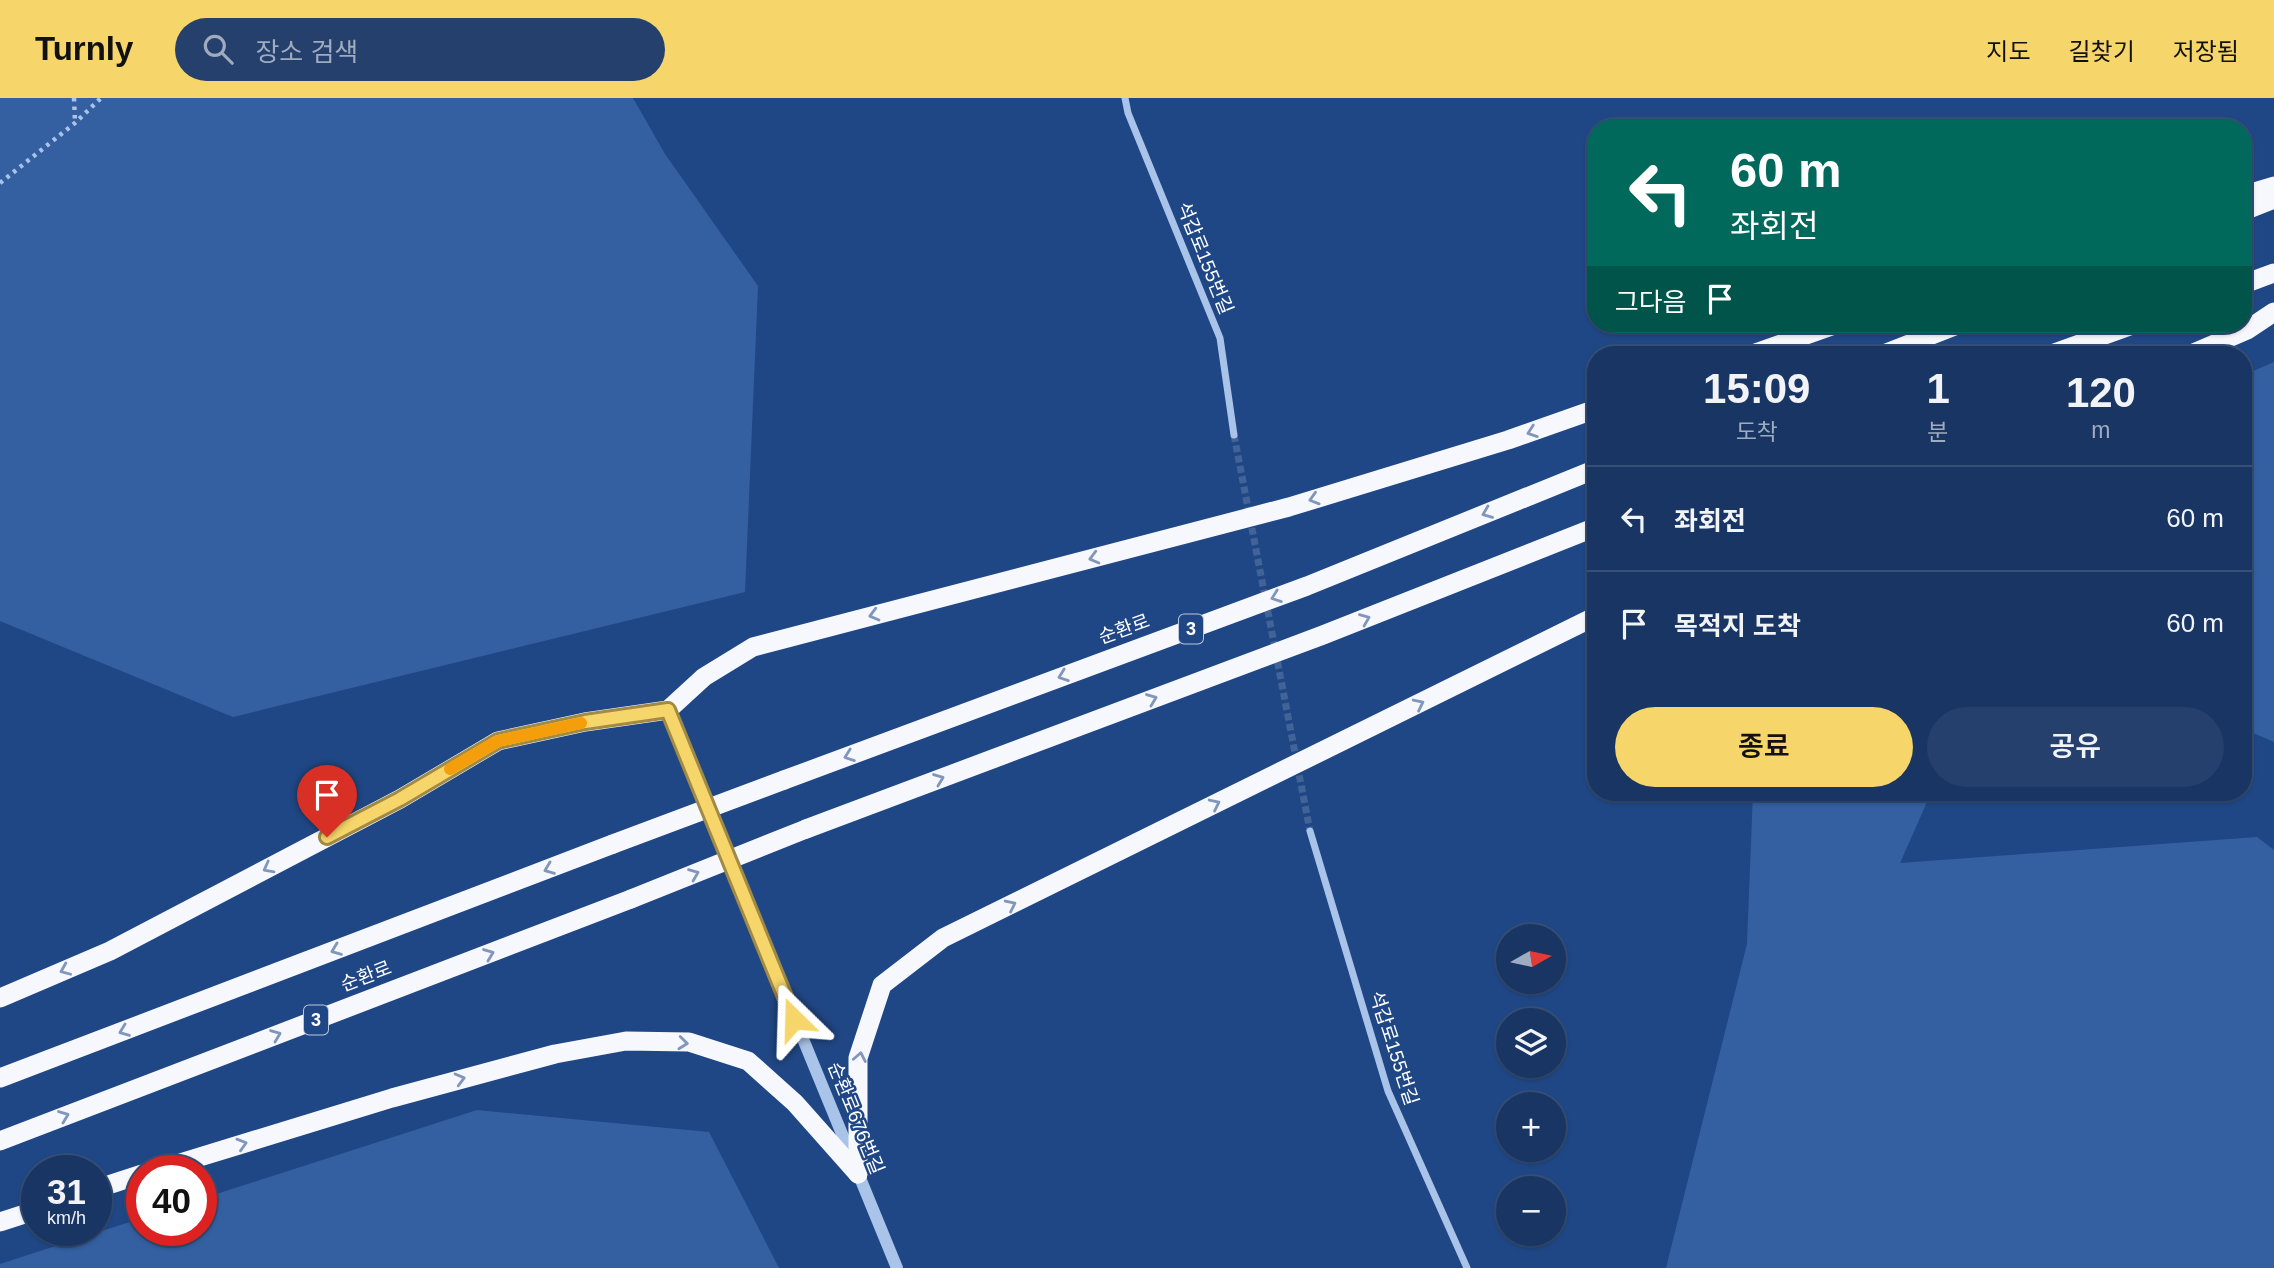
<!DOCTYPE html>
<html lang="ko">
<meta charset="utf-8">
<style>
body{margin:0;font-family:Helvetica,"Noto Sans KR",sans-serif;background:#25406d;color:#f1f3f6;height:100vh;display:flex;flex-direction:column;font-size:26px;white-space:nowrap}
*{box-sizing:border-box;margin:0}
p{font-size:23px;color:#9fabbf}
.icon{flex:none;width:38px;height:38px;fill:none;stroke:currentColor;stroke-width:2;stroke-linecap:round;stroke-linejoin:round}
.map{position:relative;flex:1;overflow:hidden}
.panel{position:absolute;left:1587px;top:248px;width:665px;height:455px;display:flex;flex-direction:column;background:#183564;border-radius:28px;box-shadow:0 2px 5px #0004,0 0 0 2px #365078}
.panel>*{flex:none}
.guide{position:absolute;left:1587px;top:21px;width:665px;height:214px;border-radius:28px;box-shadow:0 2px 5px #0004,0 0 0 2px #365078;background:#00695c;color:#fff;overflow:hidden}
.needle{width:46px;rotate:81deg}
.buttons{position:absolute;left:1496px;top:826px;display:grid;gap:14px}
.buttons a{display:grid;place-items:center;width:70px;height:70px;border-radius:50%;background:#183564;box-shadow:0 2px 5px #0004,0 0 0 2px #365078;font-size:35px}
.speed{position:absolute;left:21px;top:1057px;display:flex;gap:14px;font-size:35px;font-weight:700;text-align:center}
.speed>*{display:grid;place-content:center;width:91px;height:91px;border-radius:50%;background:#183564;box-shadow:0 2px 5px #0004,0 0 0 2px #365078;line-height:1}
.speed small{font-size:18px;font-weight:400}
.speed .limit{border:10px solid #d22;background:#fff;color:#111}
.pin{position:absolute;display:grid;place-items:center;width:60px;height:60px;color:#fff;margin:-72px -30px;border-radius:50% 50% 50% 0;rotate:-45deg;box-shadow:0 0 7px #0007}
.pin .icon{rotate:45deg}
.me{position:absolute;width:77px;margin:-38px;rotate:338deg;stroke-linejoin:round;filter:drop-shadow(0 0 5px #0008)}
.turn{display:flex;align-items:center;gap:24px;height:147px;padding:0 28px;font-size:32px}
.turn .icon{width:91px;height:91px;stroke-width:2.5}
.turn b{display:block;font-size:49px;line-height:60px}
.then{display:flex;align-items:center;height:66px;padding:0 28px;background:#0003;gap:14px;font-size:26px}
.eta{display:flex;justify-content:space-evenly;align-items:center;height:119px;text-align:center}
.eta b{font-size:42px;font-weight:600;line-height:49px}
.action{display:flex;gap:14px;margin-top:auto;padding:14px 28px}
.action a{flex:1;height:80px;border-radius:42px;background:#f6d56a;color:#111;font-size:28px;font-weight:600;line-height:80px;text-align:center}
.action a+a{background:#25406d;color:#f1f3f6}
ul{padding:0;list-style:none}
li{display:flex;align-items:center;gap:21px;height:105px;padding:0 28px;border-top:2px solid #365078}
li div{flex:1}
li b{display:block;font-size:26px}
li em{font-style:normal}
header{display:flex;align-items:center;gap:42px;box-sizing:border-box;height:98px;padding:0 35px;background:#f6d56a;color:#111}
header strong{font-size:33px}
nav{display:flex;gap:38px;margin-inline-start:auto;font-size:24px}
.search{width:490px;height:63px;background:#25406d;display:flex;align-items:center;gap:18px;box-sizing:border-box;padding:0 24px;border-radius:38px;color:#9fabbf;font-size:26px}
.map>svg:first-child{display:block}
.green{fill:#3460a2}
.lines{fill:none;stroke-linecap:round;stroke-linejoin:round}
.minor-tunnel{stroke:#416397;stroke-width:7;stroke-dasharray:7 3.5;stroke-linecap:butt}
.path{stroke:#a9c3e9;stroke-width:4.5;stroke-dasharray:3.5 5;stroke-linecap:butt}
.minor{stroke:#a9c3e9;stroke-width:7}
.tertiary{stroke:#a9c3e9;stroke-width:12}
.trunk{stroke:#f6f8fe;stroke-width:19}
.trunk-bridge{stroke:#f6f8fe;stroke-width:19}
.oneway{stroke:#8097bb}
.route-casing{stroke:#a08a45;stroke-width:18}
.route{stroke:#f6d56a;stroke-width:12}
.slow{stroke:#f59e0b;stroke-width:12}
.labels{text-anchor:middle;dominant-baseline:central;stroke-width:5;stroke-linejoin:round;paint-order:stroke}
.shield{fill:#204785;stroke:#bcc8da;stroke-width:2}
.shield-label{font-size:18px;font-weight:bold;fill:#fff}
.street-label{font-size:19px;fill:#fff;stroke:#204785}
</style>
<header>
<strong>Turnly</strong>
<div class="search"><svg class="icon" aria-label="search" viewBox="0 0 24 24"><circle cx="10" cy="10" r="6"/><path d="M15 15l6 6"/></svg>장소 검색</div>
<nav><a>지도</a><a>길찾기</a><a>저장됨</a></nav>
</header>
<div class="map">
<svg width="2274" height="1170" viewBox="0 0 2274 1170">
<rect width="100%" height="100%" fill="#204785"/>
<g class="green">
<path d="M0 0H633L665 56 758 188 745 494 233 619 0 523Z"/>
<path d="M2274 264V644L2244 631V277Z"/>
<path d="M1753 695H1931L1900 765 2257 739 2274 752V1170H1666L1747 846Z"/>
<path d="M477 1012 709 1034 779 1170H0V1166L142 1120V1132H201V1101Z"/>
</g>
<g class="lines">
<path class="minor-tunnel" d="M1234 337 1310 733"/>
<g class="path">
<path d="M74 0 75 24"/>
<path d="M0 85 75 25 101 0"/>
</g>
<g class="minor">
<path d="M1125 0 1128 15 1220 240 1234 337"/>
<path d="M1310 733 1388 993 1467 1170"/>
</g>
<path class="tertiary" d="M668 612 897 1170"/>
<g class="trunk">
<path d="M2244 97 2274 88"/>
<path d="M2244 113 2274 101"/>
<path d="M2244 186 2274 175"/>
<path d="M1750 257 1837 226"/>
<path d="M1881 257 1960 226"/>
<path d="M2049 257 2135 226"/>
<path d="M2189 257 2247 232 2274 214"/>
<path d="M784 682 1307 488 1596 371"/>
<path d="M806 731 1323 537 1596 429"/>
<path d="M0 900 110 853 400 701 498 643 585 624 668 612 704 579 753 549 1289 409 1508 342 1596 311"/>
<path d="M0 980 613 746"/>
<path d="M0 1043 631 801"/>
<path d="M154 1073 392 1000 555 956 626 943 689 944 748 963 795 1005 858 1076"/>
<path d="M858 1076V960L882 887 943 840 1596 518"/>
<path d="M96 1091 142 1076"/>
<path d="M0 1124 37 1112"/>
</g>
<g class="trunk-bridge">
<path d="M613 746 784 682"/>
<path d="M631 801 806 731"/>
</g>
</g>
<defs><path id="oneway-chevron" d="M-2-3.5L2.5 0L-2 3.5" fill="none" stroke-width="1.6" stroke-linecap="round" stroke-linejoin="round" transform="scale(1.75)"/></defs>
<g class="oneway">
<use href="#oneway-chevron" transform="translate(1532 334) rotate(161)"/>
<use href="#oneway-chevron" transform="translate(1314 401) rotate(163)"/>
<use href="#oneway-chevron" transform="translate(1487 415) rotate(158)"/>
<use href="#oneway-chevron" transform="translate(1094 460) rotate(165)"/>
<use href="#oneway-chevron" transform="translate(1276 499) rotate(160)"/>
<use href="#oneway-chevron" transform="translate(874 517) rotate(165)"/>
<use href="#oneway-chevron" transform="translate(1365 521) rotate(-22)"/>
<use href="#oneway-chevron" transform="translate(1063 578) rotate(160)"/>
<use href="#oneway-chevron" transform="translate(1152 601) rotate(-21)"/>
<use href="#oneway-chevron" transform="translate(1419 606) rotate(-26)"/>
<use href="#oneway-chevron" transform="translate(849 658) rotate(160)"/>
<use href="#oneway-chevron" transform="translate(939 681) rotate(-21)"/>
<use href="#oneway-chevron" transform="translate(1215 706) rotate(-26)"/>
<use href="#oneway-chevron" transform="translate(268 770) rotate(152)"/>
<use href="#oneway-chevron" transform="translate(549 771) rotate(159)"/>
<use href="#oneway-chevron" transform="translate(694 776) rotate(-22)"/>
<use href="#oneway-chevron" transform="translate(1011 807) rotate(-26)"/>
<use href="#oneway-chevron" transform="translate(336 852) rotate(159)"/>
<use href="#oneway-chevron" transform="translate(489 856) rotate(-21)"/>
<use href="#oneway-chevron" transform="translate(65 872) rotate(157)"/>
<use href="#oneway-chevron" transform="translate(124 933) rotate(159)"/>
<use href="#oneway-chevron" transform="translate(276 937) rotate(-21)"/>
<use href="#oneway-chevron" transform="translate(683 945) rotate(6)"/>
<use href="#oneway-chevron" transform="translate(860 959) rotate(-79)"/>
<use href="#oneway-chevron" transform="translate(460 981) rotate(-15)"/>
<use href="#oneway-chevron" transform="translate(64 1018) rotate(-21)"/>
<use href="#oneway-chevron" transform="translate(242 1046) rotate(-17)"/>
</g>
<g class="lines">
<g class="route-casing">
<path id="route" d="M327 739 400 701 498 643 585 624 668 612 794 921"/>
</g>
<use href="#route" class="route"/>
<path class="slow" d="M450 671 498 643 581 625"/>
</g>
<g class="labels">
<g class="shield">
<rect x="1179" y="516.5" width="24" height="29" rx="5"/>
<rect x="304" y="907.5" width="24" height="29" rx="5"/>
</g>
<g class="shield-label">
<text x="1191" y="531">3</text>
<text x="316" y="922">3</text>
</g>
<g class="street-label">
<text transform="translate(1205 160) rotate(68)">석갑로155번길</text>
<text transform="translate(1124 531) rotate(-20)">순환로</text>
<text transform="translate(366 878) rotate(-21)">순환로</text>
<text transform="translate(1394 950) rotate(72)">석갑로155번길</text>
<text transform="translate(856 1020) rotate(68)">순환로676번길</text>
</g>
</g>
</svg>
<div class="buttons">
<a><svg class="needle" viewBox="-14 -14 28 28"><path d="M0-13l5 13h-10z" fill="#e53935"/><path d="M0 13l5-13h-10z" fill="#9fabbf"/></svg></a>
<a><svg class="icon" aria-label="layers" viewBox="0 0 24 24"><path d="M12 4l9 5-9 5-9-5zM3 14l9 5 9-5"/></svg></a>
<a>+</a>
<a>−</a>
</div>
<div class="speed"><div>31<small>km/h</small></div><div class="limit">40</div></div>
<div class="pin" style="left:327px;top:739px;background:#d93025"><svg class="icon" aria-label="arrive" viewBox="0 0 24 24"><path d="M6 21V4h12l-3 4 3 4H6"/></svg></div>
<svg class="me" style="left:794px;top:921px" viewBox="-20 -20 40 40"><path d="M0-17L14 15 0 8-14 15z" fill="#f6d56a" stroke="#fff" stroke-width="4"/></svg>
<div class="guide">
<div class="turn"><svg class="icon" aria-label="left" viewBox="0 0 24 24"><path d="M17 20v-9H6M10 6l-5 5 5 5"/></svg><div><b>60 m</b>좌회전</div></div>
<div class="then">그다음<svg class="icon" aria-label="arrive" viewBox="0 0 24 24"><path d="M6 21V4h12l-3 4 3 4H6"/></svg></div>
</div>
<section class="panel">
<div class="eta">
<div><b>15:09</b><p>도착</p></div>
<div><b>1</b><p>분</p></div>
<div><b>120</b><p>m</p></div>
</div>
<ul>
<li><svg class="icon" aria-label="left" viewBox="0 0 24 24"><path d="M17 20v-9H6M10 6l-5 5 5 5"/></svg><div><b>좌회전</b></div><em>60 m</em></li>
<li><svg class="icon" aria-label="arrive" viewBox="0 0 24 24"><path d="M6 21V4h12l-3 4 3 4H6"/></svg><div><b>목적지 도착</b></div><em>60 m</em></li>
</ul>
<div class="action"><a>종료</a><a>공유</a></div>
</section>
</div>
